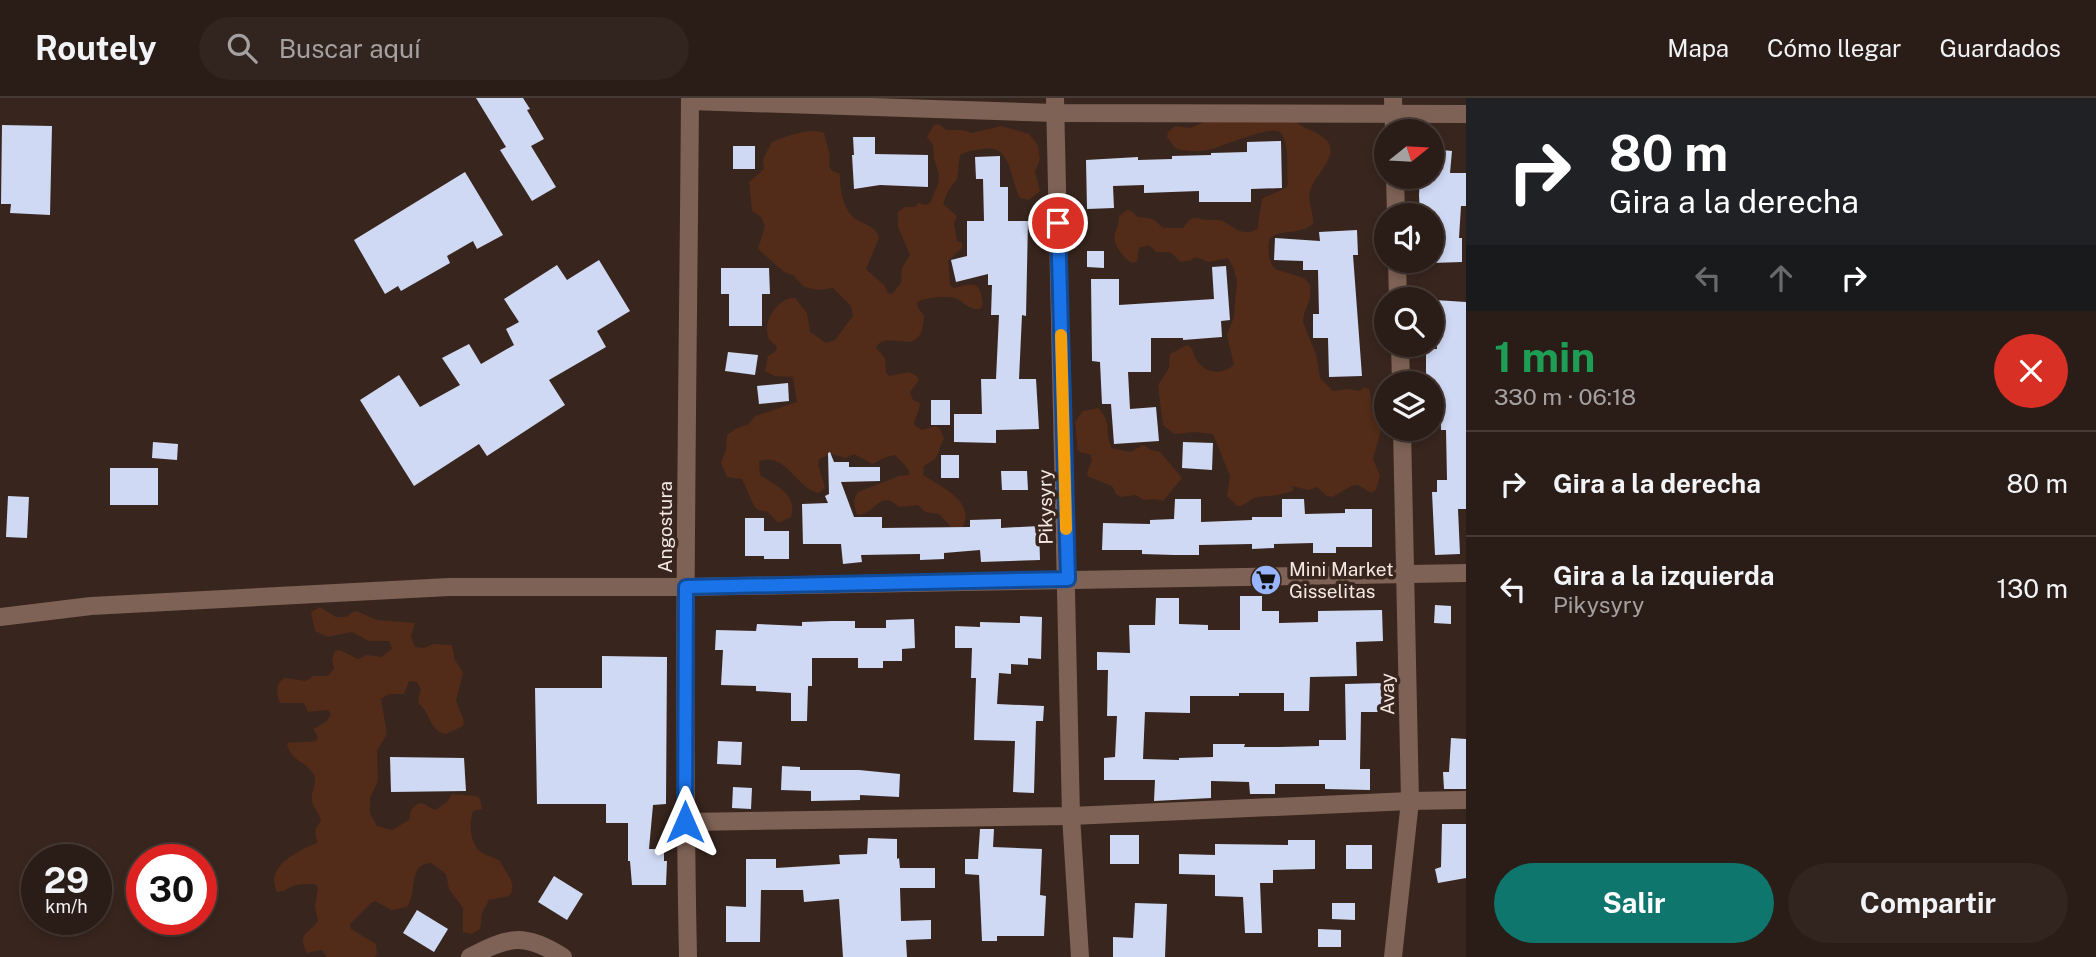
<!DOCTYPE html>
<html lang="es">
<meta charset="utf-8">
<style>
body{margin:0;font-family:"Public Sans",sans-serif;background:#32251f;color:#f1f3f6;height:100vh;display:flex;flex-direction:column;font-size:26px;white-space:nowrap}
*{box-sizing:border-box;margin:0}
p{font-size:23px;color:#a5a1a1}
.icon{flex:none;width:38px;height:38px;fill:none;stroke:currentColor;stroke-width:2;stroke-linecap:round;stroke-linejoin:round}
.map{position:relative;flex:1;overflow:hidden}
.drawer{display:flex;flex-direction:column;background:#2a1c16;width:630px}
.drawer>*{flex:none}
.banner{background:#202124;color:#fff;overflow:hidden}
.needle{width:46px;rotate:72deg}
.fabs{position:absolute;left:1374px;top:21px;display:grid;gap:14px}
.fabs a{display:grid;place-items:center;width:70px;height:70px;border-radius:50%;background:#2a1c16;box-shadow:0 4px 10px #0003,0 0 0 2px #463a35;font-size:35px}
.speed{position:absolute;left:21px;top:746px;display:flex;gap:14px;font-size:35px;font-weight:700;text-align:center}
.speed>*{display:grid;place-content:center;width:91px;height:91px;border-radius:50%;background:#2a1c16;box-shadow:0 4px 10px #0003,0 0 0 2px #463a35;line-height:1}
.speed small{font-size:18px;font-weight:400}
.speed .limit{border:10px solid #d22;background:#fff;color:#111}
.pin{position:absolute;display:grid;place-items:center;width:60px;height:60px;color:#fff;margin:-30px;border:4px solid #fff;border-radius:50%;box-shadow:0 2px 7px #0007}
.me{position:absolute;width:77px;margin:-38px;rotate:0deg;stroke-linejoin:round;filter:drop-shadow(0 0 5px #0008)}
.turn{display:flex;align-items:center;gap:24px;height:147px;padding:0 28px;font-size:32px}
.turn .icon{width:91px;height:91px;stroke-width:2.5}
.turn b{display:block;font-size:49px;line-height:60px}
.lanes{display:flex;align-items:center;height:66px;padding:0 28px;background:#0003;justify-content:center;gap:35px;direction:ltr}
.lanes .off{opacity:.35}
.round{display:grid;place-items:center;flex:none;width:74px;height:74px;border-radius:37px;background:#32251f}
.summary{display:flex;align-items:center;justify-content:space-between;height:119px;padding:0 28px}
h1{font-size:42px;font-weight:700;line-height:52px;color:#1e9e55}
.action{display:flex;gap:14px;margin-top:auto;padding:14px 28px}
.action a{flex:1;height:80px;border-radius:42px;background:#0f766e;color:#fff;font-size:28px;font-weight:700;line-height:80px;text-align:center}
.action a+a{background:#32251f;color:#f1f3f6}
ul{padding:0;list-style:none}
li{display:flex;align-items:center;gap:21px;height:105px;padding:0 28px;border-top:2px solid #463a35}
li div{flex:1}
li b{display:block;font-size:26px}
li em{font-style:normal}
header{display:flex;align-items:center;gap:42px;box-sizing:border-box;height:98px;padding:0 35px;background:#2a1c16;border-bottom:2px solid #463a35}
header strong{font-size:33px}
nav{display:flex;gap:38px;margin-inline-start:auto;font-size:24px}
.search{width:490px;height:63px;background:#32251f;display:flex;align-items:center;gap:18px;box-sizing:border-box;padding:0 24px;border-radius:38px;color:#a5a1a1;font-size:26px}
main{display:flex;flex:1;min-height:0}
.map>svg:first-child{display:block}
.green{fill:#522b19}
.building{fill:#cfd9f3}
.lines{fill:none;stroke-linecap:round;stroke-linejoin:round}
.street{stroke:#7e6255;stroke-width:18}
.route-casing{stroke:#114b97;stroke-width:18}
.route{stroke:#1a73e8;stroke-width:12}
.slow{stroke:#f59e0b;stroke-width:12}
.labels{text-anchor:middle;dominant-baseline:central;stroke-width:7;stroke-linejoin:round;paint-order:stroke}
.street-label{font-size:19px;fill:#f4e8e2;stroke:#38261e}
.poi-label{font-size:19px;fill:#f4e8e2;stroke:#38261e;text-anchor:start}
</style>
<header>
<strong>Routely</strong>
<div class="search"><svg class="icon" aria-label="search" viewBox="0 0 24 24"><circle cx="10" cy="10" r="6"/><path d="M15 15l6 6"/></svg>Buscar aquí</div>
<nav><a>Mapa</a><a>Cómo llegar</a><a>Guardados</a></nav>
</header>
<main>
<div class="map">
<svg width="1466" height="859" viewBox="0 0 1466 859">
<rect width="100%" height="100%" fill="#38261e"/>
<g class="green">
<path d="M1209 22H1294C1304 32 1319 33 1327 43 1339 56 1317 76 1312 88 1305 102 1314 112 1313 126 1298 138 1284 130 1270 140 1267 149 1268 164 1275 171L1304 180 1310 187C1313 204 1303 210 1303 224L1316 256 1320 280 1333 293 1348 291 1360 293 1364 289 1369 291C1375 310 1366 312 1382 328L1373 361 1380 378 1376 392 1371 395 1358 387H1353L1332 399 1327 398 1317 389 1308 392 1292 388 1294 392C1285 397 1268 398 1259 399 1250 400 1246 408 1237 408L1227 398 1230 378 1213 336 1194 334 1174 336 1163 327 1158 287 1169 270 1170 256 1187 247C1195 251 1193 259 1199 265 1209 277 1223 276 1234 267L1227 237 1234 219 1237 183 1233 169 1228 160 1209 164 1195 159 1191 162 1181 164 1170 154H1156L1149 147 1139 150 1137 164 1132 165C1124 161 1112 146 1115 136 1117 129 1119 126 1119 118L1127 112 1131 113 1138 119 1153 121 1163 130H1183C1193 117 1192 119 1206 122 1212 123 1217 120 1223 123 1235 130 1245 140 1258 130 1258 119 1261 111 1262 101L1287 89 1288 84C1286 70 1290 47 1281 35 1273 25 1220 50 1208 52 1197 54 1185 54 1175 50L1167 39 1168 34 1175 28 1190 30Z"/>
<path d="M939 26 946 32H963L972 35 1001 28 1029 36 1038 47 1040 61 1035 74 1040 93 1029 102 1020 100C1010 82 1012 45 982 51 974 52 967 53 960 57L957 81 948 93 943 106 957 118 954 125 957 143 962 145V150L948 163 950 187 954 190C975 184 981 184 983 207L980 211C965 211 966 204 955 200 947 198 923 199 917 205L918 210 924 217C923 228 923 239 911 244L886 242 878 246 876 250 885 260 886 274 889 278 909 274 917 278 919 282 910 294 913 302 920 305C920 314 914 319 914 327L922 332 936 328 940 331 944 340 936 360 924 368 923 377C941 389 979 405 961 432L953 431 939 416 925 414 918 407 899 409C879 391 877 415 858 417 853 410 853 400 858 394L899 378 909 377V372L895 357 886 359 873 366 854 356 846 360 831 356 819 361 818 366 825 390 819 395C796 391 787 354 759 363L760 377C777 388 798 397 791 419L778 425 768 414 758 412 754 408 742 381 727 379 721 365 726 351 727 337 735 331 749 326 755 318 797 304 793 279 774 278 765 273 768 258 776 253 777 248C775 247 770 243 769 241 761 225 778 198 795 200L807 215 810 234 826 245 835 242 853 218 851 208 833 190 818 192 804 189 793 177 784 174 758 151 765 128 761 119 752 113 749 84 764 71 763 61 772 44C788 38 809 29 824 35L830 58 829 67 831 72 840 76C839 89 843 110 853 119 863 127 876 127 879 140L866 171 884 187 888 195 892 196 901 185 902 170 910 157 898 129V114L905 109H915L918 105 926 107 930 105 938 86 939 76 934 61 933 47 927 39 934 27Z"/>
<path d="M1098 310C1114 327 1103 333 1112 350L1131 354 1143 347 1151 352 1160 354 1182 380 1163 403 1154 401 1144 402 1136 397 1121 399 1116 396 1112 388 1089 379 1087 375 1092 362 1091 357 1078 353 1075 324 1083 313Z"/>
<path d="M320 509 336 519H346L354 513 359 514 377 522 415 525 411 539 415 549 424 550 433 546 452 547 455 562 463 575 456 603 464 623 463 628 446 636C429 633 431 615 419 606L418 601 421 592 417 584 409 583 404 596H389L381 601 387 636 377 653 378 683 370 700V715L377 728 392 732 409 722 411 712 417 706 422 705 435 712 447 704 452 696 476 698 480 701 482 711 473 713C469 727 469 748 484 756 490 759 495 759 500 763 505 775 519 786 509 798L489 802 482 815 480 831 472 836 463 834V810L449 791 446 776 431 765C407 766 418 794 407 809L392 812 375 803 371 805 350 826 351 831 376 846 377 856 374 859H327L322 852 307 855C297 836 307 837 318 823L315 809 318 790 315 786C308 786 299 786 293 788 286 791 284 794 277 794 264 768 298 753 317 745L315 731 321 723C319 714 313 710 312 703 310 693 319 684 313 675 305 663 289 662 287 645L316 643 318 639 313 631 326 624 331 616 328 612 308 614 304 605H280C277 595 274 586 285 580L305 583 314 578H328L334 571 332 561 335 553 340 552 358 561 367 557 381 559 392 551 389 543H369L352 534 328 539 315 533 311 514Z"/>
</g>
<g class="building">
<path d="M476 0H523L530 11 527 12 544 41 531 48 556 89 532 103 500 52 506 49Z"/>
<path d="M2 27 52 28 50 117 10 115 11 106H1Z"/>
<path d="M853 39H875V56L928 57V89L880 87 854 91 852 57H854Z"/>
<path d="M1281 43 1282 90 1251 91V104H1199V93L1144 95V87L1113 88 1114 110 1087 111 1086 62 1138 59V62L1172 61V58L1211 57V55L1247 54V44Z"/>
<rect x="733" y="48" width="22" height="23"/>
<path d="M1432 51 1452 53 1450 75H1466V108H1461L1459 140H1462V164L1432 165V117H1420L1419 97 1420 79H1432Z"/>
<path d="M1000 58V89H1008V123H1028L1026 218 1022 217 1019 281H1036L1039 331 996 332V345L954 344V316H982L981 281H996L999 217H991L992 187H988V176L956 184 951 162 967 158V123H984L983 81H976L975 59Z"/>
<path d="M465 74 503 137 477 151 473 143 447 158 450 165 401 193 398 188 385 196 354 142Z"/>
<path d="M1357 132 1358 157H1353L1362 278 1329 279 1328 240H1313V216H1319L1318 172H1303V163L1274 162 1275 140 1320 143 1319 134Z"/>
<path d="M1087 153H1104V170L1087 169Z"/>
<path d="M599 162 630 213 597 233 606 249 549 282 565 307 487 358 479 346 414 388 360 302 399 277 420 309 460 287 442 260 469 246 481 266 514 247 506 231 519 224 504 201 557 167 567 182Z"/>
<path d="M1226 168 1230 222 1221 223 1222 239 1183 242V240H1151V274H1128L1130 311 1156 309 1159 343 1114 346 1111 306H1102L1100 264 1092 263 1091 181H1119V207L1214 201 1212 169Z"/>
<path d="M721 170H769L770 196H762V228H729V196H721Z"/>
<path d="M1435 202 1466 204V411H1458L1460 456 1435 457 1432 394H1437V382H1447L1446 332H1441L1440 293H1432V285H1426V251H1437Z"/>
<path d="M728 254 758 257 755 277 725 273Z"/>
<path d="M788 285 789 303 759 306 757 288Z"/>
<rect x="931" y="302" width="19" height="25"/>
<path d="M153 344 178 346 177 362 152 360Z"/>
<path d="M1183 344 1213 345 1212 372 1182 370Z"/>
<path d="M830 354 834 364H849V369H880V383L841 384 854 419H882V430L970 429V422L1001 421V430L1039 428 1040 462 981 464 980 452 944 455V461L920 462V456L861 457 862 464 843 466 841 446H803L802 406 828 405 825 398 829 396 828 355Z"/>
<rect x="941" y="357" width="18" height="23"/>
<rect x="110" y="370" width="48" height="37"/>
<path d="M1001 373H1027L1028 392H1002Z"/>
<path d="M8 398 29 399 27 440 6 439Z"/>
<path d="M1175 401H1201V424L1252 422V419H1282V401H1304L1305 416 1345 415V411H1372V449H1336V455H1313V445L1274 446V450L1252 451V446L1199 447V457H1174L1142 456V452H1102L1103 425 1150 426V422L1174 421Z"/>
<path d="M745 420H764V433H789V461H764V458H745Z"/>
<path d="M1240 498H1262V513H1279V525L1318 524V513L1382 512 1383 543 1356 544 1357 578 1310 579 1309 613H1284V595H1239V598H1190V615L1145 614 1143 661 1179 662V660L1213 659V646H1245L1244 649H1279L1319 648V642H1346L1345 586 1384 585 1385 614H1361L1360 671H1370V692L1325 691V686H1275V696H1250L1249 684 1211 683V700L1154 703 1155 682H1104V660L1115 659 1117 618H1107L1108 572H1097V554L1130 555 1129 527H1155L1156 500H1179V526L1208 527V532H1240Z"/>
<path d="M1435 507 1451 508V526L1434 525Z"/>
<path d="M1020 518 1042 519 1041 561 1028 560V567L1011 566V576L999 575 997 606 1044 608 1043 623H1036L1034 695 1013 694 1015 643 974 642 976 580H971L972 550H955V528L980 529V524L1020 525Z"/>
<path d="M914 521 915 550 902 551V563H883V570H858V560H812V588H808L807 623H791V595L756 593V588L721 587 723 552H715L716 532 756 533 757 526 802 528V524L832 523H855V530H886V522Z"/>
<path d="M602 558 667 559 666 706 653 707 649 751H664V763H667L666 787H632L630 763H628V725H606V706H537L535 590H602Z"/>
<path d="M1451 640 1466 641V691H1444L1443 674H1449Z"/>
<path d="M718 643 742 644 741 667 717 666Z"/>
<path d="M390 659 464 660 466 693 391 694Z"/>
<path d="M782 668 800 669V672H859L900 676 899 699 860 697V702L811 703V693L781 692Z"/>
<path d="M733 689 752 690 751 711 732 710Z"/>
<path d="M1442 726H1466V780L1438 785 1435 771 1441 769Z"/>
<path d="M980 731H994L993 749 1042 751 1040 797 1046 798 1044 838H997V843H982L979 777 965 776V761H978Z"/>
<rect x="1110" y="737" width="29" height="29"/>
<path d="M868 740 897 741V761L899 760 900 770H935V790H900L901 823 931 822V841L906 842 907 859H843L839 801 804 804 803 792H761L760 844H726V808L746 809V761H776V770L840 766 839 757 867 756Z"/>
<path d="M1288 742H1315V771L1273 772V785H1260L1262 835H1245L1243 799 1215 798V777L1179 776V756L1215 757V746L1288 747Z"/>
<rect x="1346" y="747" width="26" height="24"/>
<path d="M554 778 583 796 567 822 538 804Z"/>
<path d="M1135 805 1167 806 1165 859H1113V839L1133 840Z"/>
<path d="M1332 805H1355V822L1332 821Z"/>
<path d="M417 812 448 831 434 854 403 835Z"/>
<path d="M1318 831 1341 832V849H1318Z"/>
</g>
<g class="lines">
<g class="street">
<path d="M1055 0 1071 718 1080 859"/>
<path d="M1393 0 1394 33"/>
<path d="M690 3 1055 15 1466 16"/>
<path d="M1395 79 1396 117"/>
<path d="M1397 163 1398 201"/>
<path d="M1400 247 1401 285"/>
<path d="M0 519 91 508 449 489H686L1466 475"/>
<path d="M685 724 1071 718 1410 703 1466 702"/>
<path d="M470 859C508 839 524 834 563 859"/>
<path d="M688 859C682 573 688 286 690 0"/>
<path d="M1393 859 1410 703 1402 331"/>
</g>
</g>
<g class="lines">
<g class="route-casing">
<path id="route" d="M685 724 686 489 1068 481 1058 125"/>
</g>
<use href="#route" class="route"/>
<path class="slow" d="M1061 237 1066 431"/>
</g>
<defs>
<g id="supermarket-disc" transform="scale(1.575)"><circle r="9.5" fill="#98b5fd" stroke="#38261e"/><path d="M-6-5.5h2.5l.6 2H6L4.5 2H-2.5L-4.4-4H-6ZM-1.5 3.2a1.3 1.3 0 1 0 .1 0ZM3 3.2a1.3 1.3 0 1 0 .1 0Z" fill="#111"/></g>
</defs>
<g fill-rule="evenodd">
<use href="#supermarket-disc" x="1266" y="482"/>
</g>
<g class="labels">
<g class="street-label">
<text transform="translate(1045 409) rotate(-91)">Pikysyry</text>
<text transform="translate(665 429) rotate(-90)">Angostura</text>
<text transform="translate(1387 596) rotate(-91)">Avay</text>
</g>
<g class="poi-label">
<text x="1289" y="471">Mini Market<tspan x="1289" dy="22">Gisselitas</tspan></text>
</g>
</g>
</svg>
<div class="fabs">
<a><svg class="needle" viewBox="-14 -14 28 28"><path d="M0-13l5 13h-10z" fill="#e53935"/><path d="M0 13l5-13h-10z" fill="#a5a1a1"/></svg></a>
<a><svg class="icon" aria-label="sound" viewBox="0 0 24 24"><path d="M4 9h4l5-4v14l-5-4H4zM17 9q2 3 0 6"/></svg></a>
<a><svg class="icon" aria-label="search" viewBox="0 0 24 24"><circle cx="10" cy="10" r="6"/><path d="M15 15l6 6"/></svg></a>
<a><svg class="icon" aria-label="layers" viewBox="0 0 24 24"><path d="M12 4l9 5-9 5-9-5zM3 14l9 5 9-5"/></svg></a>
</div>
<div class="speed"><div>29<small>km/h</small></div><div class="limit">30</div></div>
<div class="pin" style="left:1058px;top:125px;background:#d93025"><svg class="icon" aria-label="arrive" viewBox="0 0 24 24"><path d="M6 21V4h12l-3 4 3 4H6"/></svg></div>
<svg class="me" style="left:685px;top:724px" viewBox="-20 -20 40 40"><path d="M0-17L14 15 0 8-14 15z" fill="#1a73e8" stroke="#fff" stroke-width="4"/></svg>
</div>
<section class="drawer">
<div class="banner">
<div class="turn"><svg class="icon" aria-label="right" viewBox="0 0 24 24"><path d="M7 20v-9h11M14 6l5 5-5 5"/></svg><div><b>80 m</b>Gira a la derecha</div></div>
<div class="lanes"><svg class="icon off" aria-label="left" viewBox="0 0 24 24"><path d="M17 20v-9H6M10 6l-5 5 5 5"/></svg><svg class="icon off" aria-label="ahead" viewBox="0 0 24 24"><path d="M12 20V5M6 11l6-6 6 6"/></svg><svg class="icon" aria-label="right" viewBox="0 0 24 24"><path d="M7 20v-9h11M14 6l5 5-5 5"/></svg></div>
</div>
<div class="summary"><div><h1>1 min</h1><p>330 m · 06:18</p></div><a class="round" style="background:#d93025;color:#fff"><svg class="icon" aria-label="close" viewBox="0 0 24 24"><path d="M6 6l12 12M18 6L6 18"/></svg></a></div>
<ul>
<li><svg class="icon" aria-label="right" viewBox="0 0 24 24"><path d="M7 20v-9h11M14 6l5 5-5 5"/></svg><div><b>Gira a la derecha</b></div><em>80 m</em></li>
<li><svg class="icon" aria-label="left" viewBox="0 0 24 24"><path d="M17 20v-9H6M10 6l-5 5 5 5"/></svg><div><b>Gira a la izquierda</b><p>Pikysyry</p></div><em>130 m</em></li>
</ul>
<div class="action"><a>Salir</a><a>Compartir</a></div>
</section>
</main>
